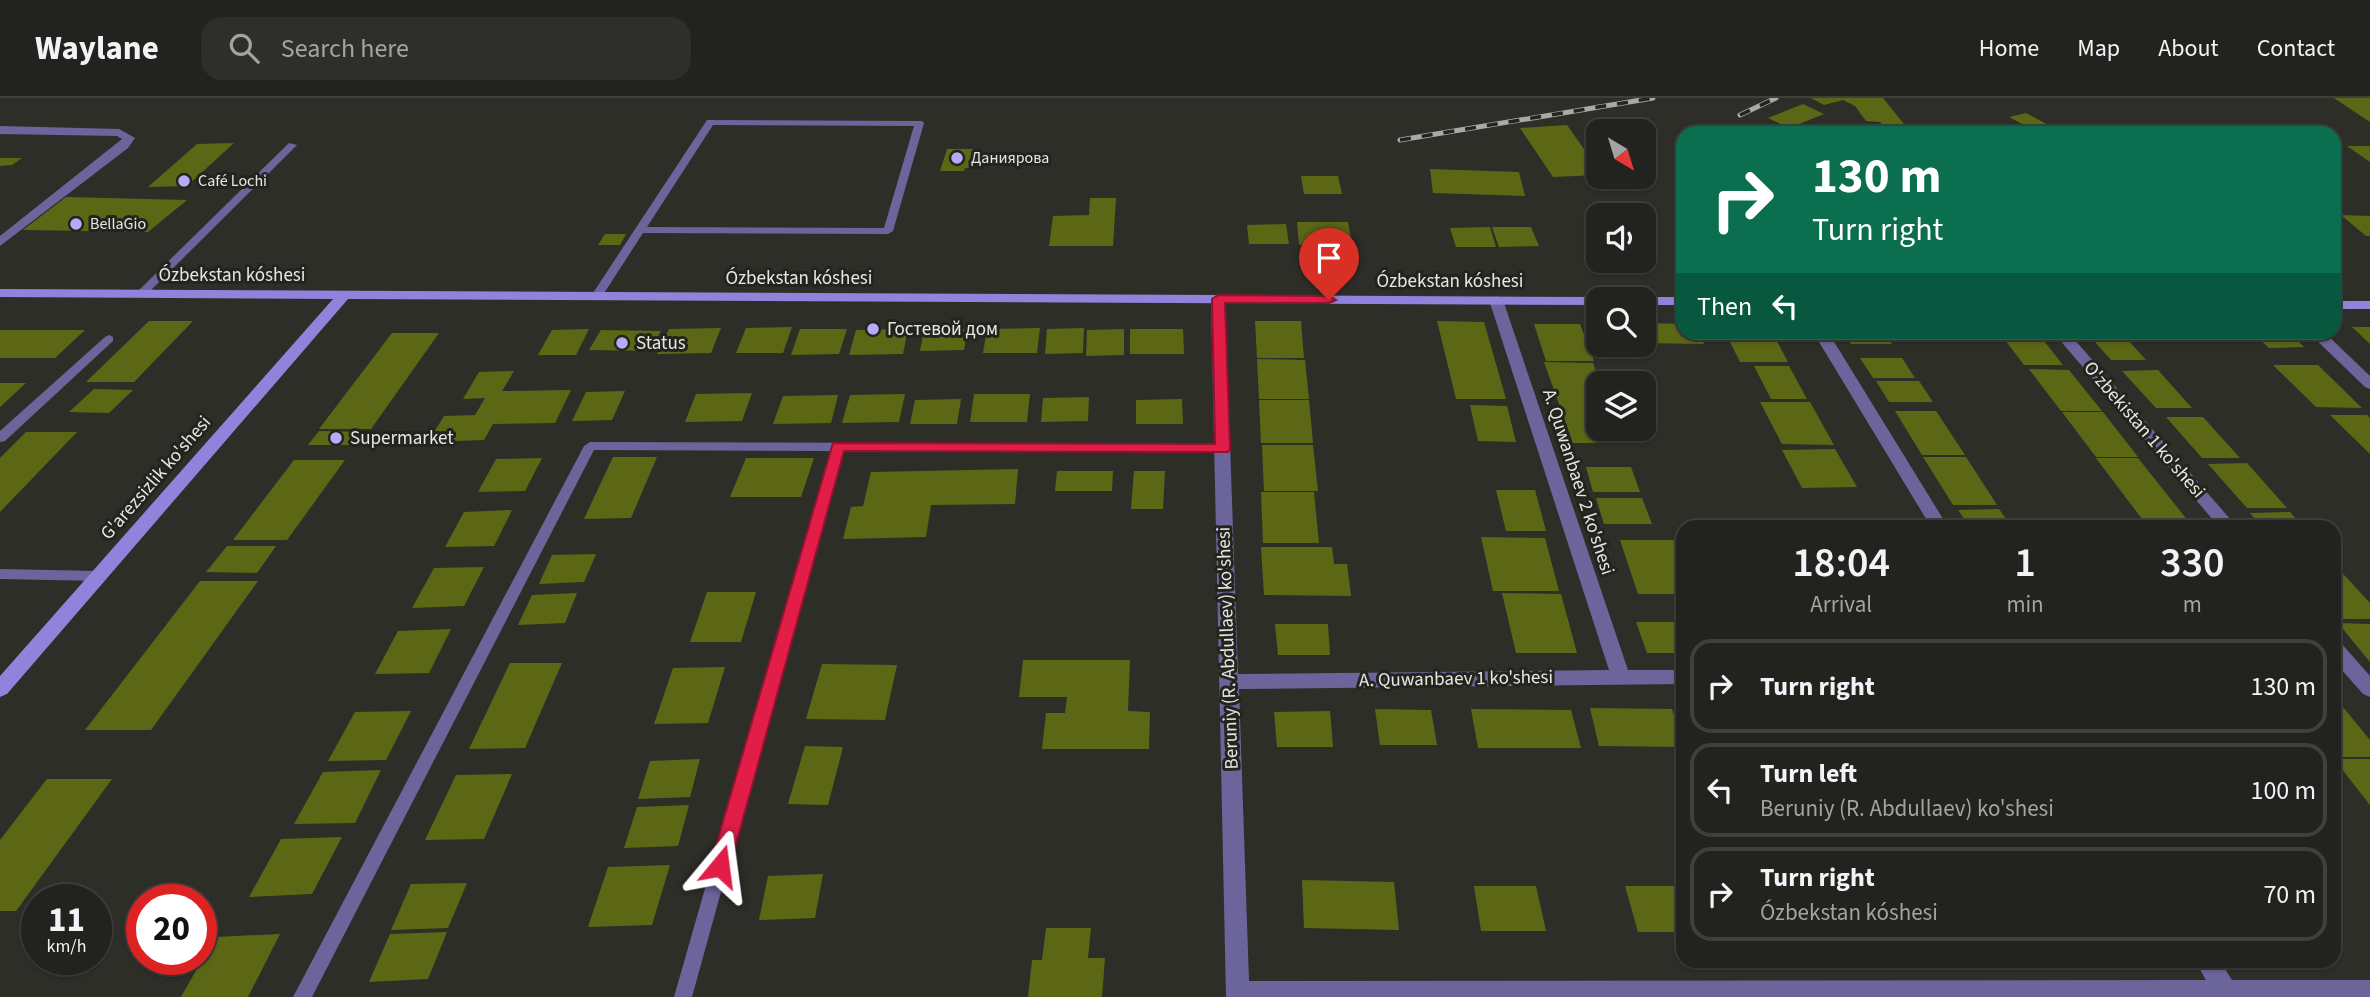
<!DOCTYPE html>
<meta charset="utf-8">
<style>
body{margin:0;font-family:"Source Sans 3",sans-serif;background:#2e2f2b;color:#f1f3f6;height:100vh;display:flex;flex-direction:column;font-size:26px;white-space:nowrap}
*{box-sizing:border-box;margin:0}
p{font-size:23px;color:#a2a4a4}
.icon{flex:none;width:38px;height:38px;fill:none;stroke:currentColor;stroke-width:2;stroke-linecap:round;stroke-linejoin:round}
.map{position:relative;flex:1;overflow:hidden}
.drawer{position:absolute;left:1676px;top:422px;width:665px;height:448px;display:flex;flex-direction:column;background:#22221e;border-radius:21px;box-shadow:0 2px 5px #0004,0 0 0 2px #3f3f3c}
.drawer>*{flex:none}
.guide{position:absolute;left:1676px;top:28px;width:665px;height:214px;border-radius:21px;box-shadow:0 2px 5px #0004,0 0 0 2px #3f3f3c;background:#0b6e4f;color:#fff;overflow:hidden}
.needle{width:46px;rotate:142deg}
.tools{position:absolute;left:1586px;top:21px;display:grid;gap:14px}
.tools a{display:grid;place-items:center;width:70px;height:70px;border-radius:14px;background:#22221e;box-shadow:0 2px 5px #0004,0 0 0 2px #3f3f3c;font-size:35px}
.speed{position:absolute;left:21px;top:786px;display:flex;gap:14px;font-size:35px;font-weight:700;text-align:center}
.speed>*{display:grid;place-content:center;width:91px;height:91px;border-radius:50%;background:#22221e;box-shadow:0 2px 5px #0004,0 0 0 2px #3f3f3c;line-height:1}
.speed small{font-size:18px;font-weight:400}
.speed .limit{border:10px solid #d22;background:#fff;color:#111}
.pin{position:absolute;display:grid;place-items:center;width:60px;height:60px;color:#fff;margin:-72px -30px;border-radius:50% 50% 50% 0;rotate:-45deg;box-shadow:0 0 7px #0007}
.pin .icon{rotate:45deg}
.me{position:absolute;width:77px;margin:-38px;rotate:16deg;stroke-linejoin:round;filter:drop-shadow(0 0 5px #0008)}
.turn{display:flex;align-items:center;gap:24px;height:147px;padding:0 21px;font-size:32px}
.turn .icon{width:91px;height:91px;stroke-width:2.5}
.turn b{display:block;font-size:49px;line-height:60px}
.then{display:flex;align-items:center;height:66px;padding:0 21px;background:#0003;gap:14px;font-size:26px}
.eta{display:flex;justify-content:space-evenly;align-items:center;height:119px;text-align:center}
.eta b{font-size:42px;font-weight:600;line-height:49px}
ul{padding:0;list-style:none}
li{display:flex;align-items:center;gap:21px;height:94px;margin:0 14px 10px;padding:0 7px;border:4px solid #3f3f3c;border-radius:21px}
li div{flex:1}
li b{display:block;font-size:26px}
li em{font-style:normal}
header{display:flex;align-items:center;gap:42px;box-sizing:border-box;height:98px;padding:0 35px;background:#22221e;border-bottom:2px solid #3f3f3c}
header strong{font-size:33px}
nav{display:flex;gap:38px;margin-inline-start:auto;font-size:24px}
.search{width:490px;height:63px;background:#2e2f2b;display:flex;align-items:center;gap:18px;box-sizing:border-box;padding:0 24px;border-radius:21px;color:#a2a4a4;font-size:26px}
.map>svg:first-child{display:block}
.building{fill:#5c6716}
.lines{fill:none;stroke-linecap:round;stroke-linejoin:round}
.lane{fill:#6c659c;fill-rule:evenodd}
.street{fill:#6c659c;fill-rule:evenodd}
.secondary{fill:#8f83db;fill-rule:evenodd}
.rail-casing{stroke:#a9aaa5;stroke-width:5}
.rail{stroke:#23241e;stroke-width:3.5;stroke-dasharray:11;stroke-linecap:butt}
.route{fill:#e11d48;stroke:#92132f;stroke-width:2}
.poi-dot{fill:#b5acf8;stroke:#23241e;stroke-width:2.5}
.labels{text-anchor:middle;dominant-baseline:central;stroke-width:6;stroke-linejoin:round;paint-order:stroke}
.far-poi-label{font-size:16px;fill:#e6e7e3;stroke:#23241e;text-anchor:start}
.street-label{font-size:19px;fill:#e6e7e3;stroke:#23241e}
.poi-label{font-size:19px;fill:#e6e7e3;stroke:#23241e;text-anchor:start}
</style>
<header>
<strong>Waylane</strong>
<div class="search"><svg class="icon" aria-label="search" viewBox="0 0 24 24"><circle cx="10" cy="10" r="6"/><path d="M15 15l6 6"/></svg>Search here</div>
<nav><a>Home</a><a>Map</a><a>About</a><a>Contact</a></nav>
</header>
<div class="map">
<svg width="2370" height="899" viewBox="0 0 2370 899">
<rect width="100%" height="100%" fill="#2d2e28"/>
<g class="building">
<path d="M1811 0H1883L1911 35H1891L1880 24 1866 23 1855 8 1843 2 1824 7Z"/>
<path d="M2334 0H2370V24Z"/>
<path d="M1803 6 1824 16 1789 30 1768 20Z"/>
<path d="M2026 15 2063 35H2039L2009 19Z"/>
<path d="M1567 27 1598 71V77L1553 79 1520 30Z"/>
<path d="M234 45 187 88 148 89 197 46Z"/>
<path d="M2347 48H2370V64Z"/>
<path d="M947 51H978L972 70H965L964 73H940Z"/>
<path d="M0 60H22L12 67 0 68Z"/>
<path d="M1430 71 1519 74 1525 98 1433 95Z"/>
<path d="M1301 78H1338L1342 96H1304Z"/>
<path d="M66 99 187 102 148 134 23 132Z"/>
<path d="M1090 100H1116L1113 148H1049L1053 118 1089 117Z"/>
<path d="M2341 117 2370 118V138H2366Z"/>
<path d="M1297 124H1348L1352 147H1299Z"/>
<path d="M1286 126 1289 146H1249L1247 127Z"/>
<path d="M1490 129 1496 149H1456L1450 130Z"/>
<path d="M1492 129H1531L1539 148 1499 149Z"/>
<path d="M605 136H626L620 147H598Z"/>
<path d="M149 223H193L134 284H86Z"/>
<path d="M1255 223H1301L1304 260H1257Z"/>
<path d="M1437 223 1484 224 1506 301H1456Z"/>
<path d="M1643 225 1684 226V234H1699L1704 246 1643 245Z"/>
<path d="M1534 226H1580L1594 263H1546Z"/>
<path d="M792 229 783 255H736L746 230Z"/>
<path d="M2352 229H2370V246Z"/>
<path d="M721 230 711 255 657 256 669 231Z"/>
<path d="M1040 230 1037 255H983L987 231Z"/>
<path d="M1084 230 1083 255 1045 256 1047 231Z"/>
<path d="M589 231 576 257H538L552 232Z"/>
<path d="M800 231H847L839 256 791 257Z"/>
<path d="M908 231 903 256 849 257 856 232Z"/>
<path d="M968 231 964 252 920 253 924 232Z"/>
<path d="M1124 231V257L1086 258 1087 232Z"/>
<path d="M1130 231H1183L1184 256H1130Z"/>
<path d="M0 232H85L55 260H0Z"/>
<path d="M601 232 661 233 650 253 589 252Z"/>
<path d="M1725 234H1772L1788 264H1740Z"/>
<path d="M1843 234H1884L1892 246H1851Z"/>
<path d="M1999 234H2037L2063 267H2024Z"/>
<path d="M2086 234H2121L2146 262H2111Z"/>
<path d="M2252 234H2288L2304 249 2269 250Z"/>
<path d="M392 235H439L371 331H319Z"/>
<path d="M1860 260H1902L1915 280H1873Z"/>
<path d="M1257 261 1305 262 1309 301H1259Z"/>
<path d="M1544 264 1593 265 1600 285H1598V331H1627L1632 345H1573Z"/>
<path d="M2273 267H2318L2362 310 2316 309Z"/>
<path d="M1754 268H1789L1807 301H1771Z"/>
<path d="M2029 271 2069 272 2102 313H2061Z"/>
<path d="M2158 272 2192 310H2156L2122 273Z"/>
<path d="M514 273 502 293 571 292 555 325 493 326 484 342 428 344 444 318 475 317 485 300 463 301 479 274Z"/>
<path d="M1876 283H1919L1933 304H1889Z"/>
<path d="M0 285H26L0 309Z"/>
<path d="M94 291 133 292 109 315 69 314Z"/>
<path d="M625 293 612 322 572 323 586 294Z"/>
<path d="M752 295 742 323 685 324 696 296Z"/>
<path d="M905 296 899 324 842 325 850 297Z"/>
<path d="M974 296H1030L1027 324H970Z"/>
<path d="M838 297 831 325 773 326 783 298Z"/>
<path d="M1089 299 1088 323 1041 324 1043 300Z"/>
<path d="M961 301 957 326H910L915 302Z"/>
<path d="M1182 301 1183 326H1136V302Z"/>
<path d="M1259 302H1309L1313 345H1261Z"/>
<path d="M1760 304H1810L1834 347 1782 346Z"/>
<path d="M1470 307 1507 308 1516 344 1478 343Z"/>
<path d="M1895 313H1936L1965 357H1922Z"/>
<path d="M2062 314H2103L2138 359H2096Z"/>
<path d="M2330 317H2367L2370 320V356Z"/>
<path d="M2166 319H2203L2240 360H2202Z"/>
<path d="M319 333 363 334 353 347H308Z"/>
<path d="M26 334H77L0 414V360Z"/>
<path d="M1262 347H1313L1318 393H1264Z"/>
<path d="M1835 351 1857 389 1802 390 1782 352Z"/>
<path d="M613 359H657L631 420 584 421Z"/>
<path d="M1923 359H1966L1997 407H1953Z"/>
<path d="M542 360 525 393 478 394 496 361Z"/>
<path d="M746 360H814L801 399H730Z"/>
<path d="M2096 360H2138L2193 429H2148Z"/>
<path d="M294 362H345L287 442H233Z"/>
<path d="M2247 365 2287 410H2247L2208 366Z"/>
<path d="M1586 369H1631L1640 394H1593Z"/>
<path d="M1018 371 1015 406 931 407 926 439 843 441 851 409 863 408 871 374Z"/>
<path d="M1057 373H1113L1112 393H1055Z"/>
<path d="M1134 373H1165L1163 411H1131Z"/>
<path d="M1496 392H1535L1546 433H1506Z"/>
<path d="M1261 394H1314L1319 445H1263Z"/>
<path d="M1596 400H1642L1652 426H1604Z"/>
<path d="M1999 411 2012 429H1970L1958 412Z"/>
<path d="M512 412 494 448 445 449 464 414Z"/>
<path d="M2290 414 2303 429H2262L2250 415Z"/>
<path d="M1481 439 1545 440 1559 493H1493Z"/>
<path d="M1620 442H1684V496H1638Z"/>
<path d="M227 448H276L257 475 206 474Z"/>
<path d="M1261 449H1332L1334 466H1347L1351 498 1264 497Z"/>
<path d="M596 456 584 484 539 486 552 457Z"/>
<path d="M2334 466 2370 505V521H2341L2334 514Z"/>
<path d="M484 469 464 508 412 510 434 470Z"/>
<path d="M200 483H258L151 632H85Z"/>
<path d="M707 494H756L741 544H690Z"/>
<path d="M577 495 565 525 518 527 532 497Z"/>
<path d="M1502 495 1561 496 1577 555H1516Z"/>
<path d="M1636 524H1684V555H1647Z"/>
<path d="M2338 525 2370 526V564Z"/>
<path d="M1275 526H1328L1330 557H1278Z"/>
<path d="M451 531 429 575 375 576 398 533Z"/>
<path d="M1023 562H1130L1128 613 1150 614 1149 651H1042L1046 615H1065L1067 599H1019Z"/>
<path d="M510 565H562L525 650 469 651Z"/>
<path d="M822 566 897 567 885 622 806 621Z"/>
<path d="M725 569 708 625 654 626 673 570Z"/>
<path d="M2334 598 2370 642V659H2334Z"/>
<path d="M1674 609 1684 610V638H1683Z"/>
<path d="M1590 610 1672 611 1684 649 1599 648Z"/>
<path d="M1375 611 1431 612 1437 647H1380Z"/>
<path d="M1471 611 1571 612 1581 650H1478Z"/>
<path d="M411 613 386 662 328 663 355 614Z"/>
<path d="M1330 613 1333 649H1277L1274 614Z"/>
<path d="M805 648 843 649 828 707 788 706Z"/>
<path d="M700 661 690 699 638 701 650 663Z"/>
<path d="M2334 661H2370V707Z"/>
<path d="M381 672 355 725 294 726 323 674Z"/>
<path d="M512 676 484 741 425 742 456 677Z"/>
<path d="M47 681H112L16 813H0V742Z"/>
<path d="M689 707 678 748 624 750 637 709Z"/>
<path d="M342 739 312 796 249 799 281 741Z"/>
<path d="M670 767 652 827 588 829 608 769Z"/>
<path d="M823 776 815 820 759 822 768 778Z"/>
<path d="M1302 782 1394 784 1399 832 1304 830Z"/>
<path d="M467 785 448 830 391 832 411 786Z"/>
<path d="M1474 788H1536L1546 833H1481Z"/>
<path d="M1625 788H1684V834H1638Z"/>
<path d="M1046 830H1091L1088 860H1105L1102 899H1028L1032 862H1042Z"/>
<path d="M447 834 428 881 369 884 390 836Z"/>
<path d="M280 836 248 899H181L215 839Z"/>
</g>
<g class="lines">
<g class="lane">
<path d="M707 22 922 23 924 25 893 133 888 136 643 135 601 200H593L591 198ZM713 27 914 28 884 130 647 129Z"/>
<path d="M289 45 297 47 145 198H137V194Z"/>
<path d="M109 237 113 239V243L5 343 0 344V333L105 239Z"/>
<path d="M590 344 1222 346 1228 350 1222 354 843 353 692 899H674L830 353 594 352 312 899H293L584 348Z"/>
<path d="M0 471 98 473 105 478 98 483 0 481Z"/>
</g>
<g class="street">
<path d="M0 28 119 31 135 40 128 50 0 148V138L122 41 117 38 0 36Z"/>
<path d="M1218 197 1225 201 1238 576 1609 572 1489 202 1496 198 1503 202 1628 572H1684V586L1239 591 1249 883 2206 882 2195 863H2220L2232 882H2370V899H1226L1211 201Z"/>
<path d="M1813 234H1828L1948 429H1931Z"/>
<path d="M2053 234H2068L2237 429H2219Z"/>
<path d="M2308 234H2324L2370 278V291L2365 289Z"/>
<path d="M2334 543 2341 545 2370 578V599L2363 596 2334 563Z"/>
</g>
<g class="secondary">
<path d="M0 191 1598 199 1604 201H1598V207L348 201 7 596 0 599V578L333 201 0 199Z"/>
<path d="M1643 199H1684V207H1643V201H1637Z"/>
<rect x="2334" y="203" width="36" height="8"/>
</g>
<g class="rail-casing">
<g id="rail">
<path d="M1740 17 1776 0"/>
<path d="M1400 42 1653 0"/>
</g>
</g>
<use href="#rail" class="rail"/>
</g>
<path class="route" d="M1218 197 1329 198 1336 202 1329 205H1225L1230 351 1228 354 844 353 730 768 727 774 720 777 713 774 710 768 833 345 1215 346 1212 201Z"/>
<g class="poi-dot">
<circle cx="957" cy="60" r="7"/>
<circle cx="184" cy="83" r="7"/>
<circle cx="76" cy="126" r="7"/>
<circle cx="873" cy="231" r="7"/>
<circle cx="622" cy="245" r="7"/>
<circle cx="336" cy="340" r="7"/>
</g>
<g class="labels">
<g class="far-poi-label">
<text x="971" y="60">Даниярова</text>
<text x="198" y="83">Café Lochi</text>
<text x="90" y="126">BellaGio</text>
</g>
<g class="street-label">
<text x="232" y="177">Ózbekstan kóshesi</text>
<text x="799" y="180">Ózbekstan kóshesi</text>
<text x="1450" y="183">Ózbekstan kóshesi</text>
<text transform="translate(2144 332) rotate(49)">O'zbekistan 1 ko'shesi</text>
<text transform="translate(156 380) rotate(-49)">G'arezsizlik ko'shesi</text>
<text transform="translate(1578 384) rotate(72)">A. Quwanbaev 2 ko'shesi</text>
<text transform="translate(1228 550) rotate(-92)">Beruniy (R. Abdullaev) ko'shesi</text>
<text transform="translate(1456 581) rotate(-1)">A. Quwanbaev 1 ko'shesi</text>
</g>
<g class="poi-label">
<text x="887" y="231">Гостевой дом</text>
<text x="636" y="245">Status</text>
<text x="350" y="340">Supermarket</text>
</g>
</g>
</svg>
<div class="tools">
<a><svg class="needle" viewBox="-14 -14 28 28"><path d="M0-13l5 13h-10z" fill="#e53935"/><path d="M0 13l5-13h-10z" fill="#a2a4a4"/></svg></a>
<a><svg class="icon" aria-label="sound" viewBox="0 0 24 24"><path d="M4 9h4l5-4v14l-5-4H4zM17 9q2 3 0 6"/></svg></a>
<a><svg class="icon" aria-label="search" viewBox="0 0 24 24"><circle cx="10" cy="10" r="6"/><path d="M15 15l6 6"/></svg></a>
<a><svg class="icon" aria-label="layers" viewBox="0 0 24 24"><path d="M12 4l9 5-9 5-9-5zM3 14l9 5 9-5"/></svg></a>
</div>
<div class="speed"><div>11<small>km/h</small></div><div class="limit">20</div></div>
<div class="pin" style="left:1329px;top:202px;background:#d93025"><svg class="icon" aria-label="arrive" viewBox="0 0 24 24"><path d="M6 21V4h12l-3 4 3 4H6"/></svg></div>
<svg class="me" style="left:720px;top:768px" viewBox="-20 -20 40 40"><path d="M0-17L14 15 0 8-14 15z" fill="#e11d48" stroke="#fff" stroke-width="4"/></svg>
<div class="guide">
<div class="turn"><svg class="icon" aria-label="right" viewBox="0 0 24 24"><path d="M7 20v-9h11M14 6l5 5-5 5"/></svg><div><b>130 m</b>Turn right</div></div>
<div class="then">Then<svg class="icon" aria-label="left" viewBox="0 0 24 24"><path d="M17 20v-9H6M10 6l-5 5 5 5"/></svg></div>
</div>
<section class="drawer">
<div class="eta">
<div><b>18:04</b><p>Arrival</p></div>
<div><b>1</b><p>min</p></div>
<div><b>330</b><p>m</p></div>
</div>
<ul>
<li><svg class="icon" aria-label="right" viewBox="0 0 24 24"><path d="M7 20v-9h11M14 6l5 5-5 5"/></svg><div><b>Turn right</b></div><em>130 m</em></li>
<li><svg class="icon" aria-label="left" viewBox="0 0 24 24"><path d="M17 20v-9H6M10 6l-5 5 5 5"/></svg><div><b>Turn left</b><p>Beruniy (R. Abdullaev) ko'shesi</p></div><em>100 m</em></li>
<li><svg class="icon" aria-label="right" viewBox="0 0 24 24"><path d="M7 20v-9h11M14 6l5 5-5 5"/></svg><div><b>Turn right</b><p>Ózbekstan kóshesi</p></div><em>70 m</em></li>
</ul>
</section>
</div>
